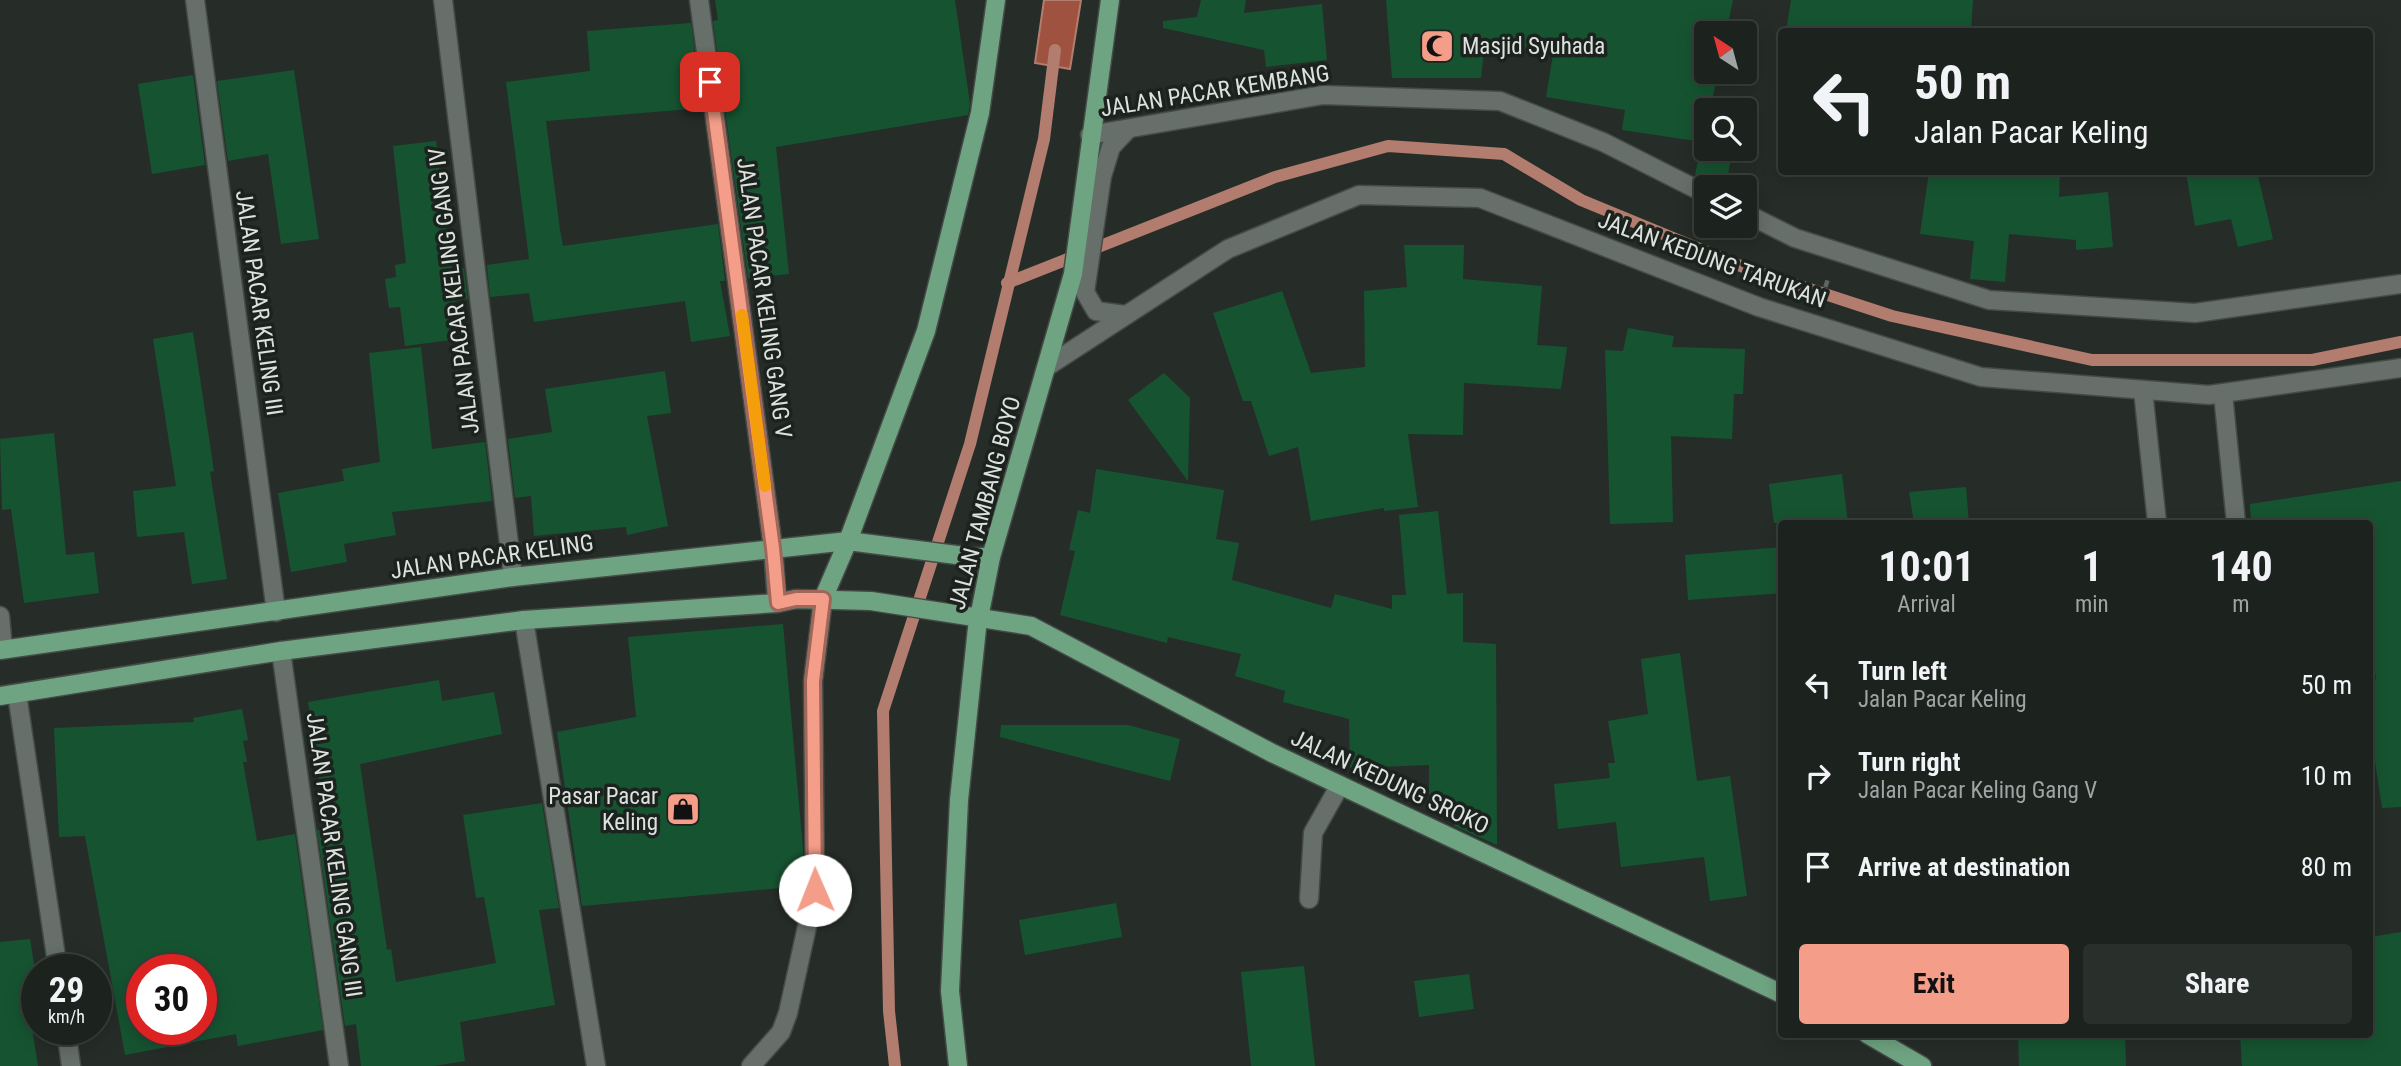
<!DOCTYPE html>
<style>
body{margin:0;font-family:"Roboto Condensed",sans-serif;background:#292f2b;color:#f1f3f6;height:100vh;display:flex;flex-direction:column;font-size:26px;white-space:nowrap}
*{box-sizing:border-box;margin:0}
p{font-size:23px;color:#a0a4a4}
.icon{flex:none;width:38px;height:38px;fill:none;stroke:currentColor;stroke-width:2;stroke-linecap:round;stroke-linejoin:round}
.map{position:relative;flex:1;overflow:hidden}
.side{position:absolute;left:1778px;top:520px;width:595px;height:518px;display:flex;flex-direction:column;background:#1c221e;border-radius:7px;box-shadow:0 4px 18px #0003,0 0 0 2px #3a3f3c}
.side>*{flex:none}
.guide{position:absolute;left:1778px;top:28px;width:595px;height:147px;border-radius:7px;box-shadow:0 4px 18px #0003,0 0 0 2px #3a3f3c;background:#1c221e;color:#f1f3f6;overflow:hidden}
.needle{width:46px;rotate:324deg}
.tools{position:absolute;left:1694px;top:21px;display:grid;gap:14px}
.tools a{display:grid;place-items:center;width:63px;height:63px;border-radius:7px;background:#1c221e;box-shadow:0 4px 18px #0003,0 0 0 2px #3a3f3c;font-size:35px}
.speed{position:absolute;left:21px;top:954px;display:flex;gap:14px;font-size:35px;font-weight:700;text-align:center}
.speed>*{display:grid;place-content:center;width:91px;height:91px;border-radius:50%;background:#1c221e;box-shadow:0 4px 18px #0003,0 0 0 2px #3a3f3c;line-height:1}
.speed small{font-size:18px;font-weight:400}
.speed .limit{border:10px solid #d22;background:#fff;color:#111}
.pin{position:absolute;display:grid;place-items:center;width:60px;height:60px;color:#fff;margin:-30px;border-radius:14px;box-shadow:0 4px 10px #0006}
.me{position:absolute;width:77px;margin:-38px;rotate:359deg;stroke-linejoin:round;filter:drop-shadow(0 0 5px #0008)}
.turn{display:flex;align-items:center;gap:24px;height:147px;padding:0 21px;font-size:32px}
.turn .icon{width:91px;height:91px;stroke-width:2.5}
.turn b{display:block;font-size:49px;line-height:60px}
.eta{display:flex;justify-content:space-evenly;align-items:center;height:119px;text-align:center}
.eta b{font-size:42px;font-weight:700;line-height:49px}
.button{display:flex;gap:14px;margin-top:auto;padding:14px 21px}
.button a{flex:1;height:80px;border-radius:7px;background:#f49e89;color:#111;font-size:28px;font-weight:700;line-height:80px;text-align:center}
.button a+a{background:#292f2b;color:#f1f3f6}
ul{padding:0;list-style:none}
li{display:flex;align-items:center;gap:21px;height:91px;padding:0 21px}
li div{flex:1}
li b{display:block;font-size:26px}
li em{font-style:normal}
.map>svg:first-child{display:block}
.water{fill:#9f5240;stroke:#b27d6f;stroke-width:2}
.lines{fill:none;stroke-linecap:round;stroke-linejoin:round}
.stream{stroke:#b27d6f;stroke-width:12}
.building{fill:#165431;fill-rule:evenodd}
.minor-casing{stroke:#454a46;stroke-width:21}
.tertiary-casing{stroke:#454a46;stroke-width:21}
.secondary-casing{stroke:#454a46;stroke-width:21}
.primary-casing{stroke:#454a46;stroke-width:21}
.path{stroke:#5f6561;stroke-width:4.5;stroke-dasharray:7 3.5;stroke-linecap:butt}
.minor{stroke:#666f69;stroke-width:18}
.tertiary{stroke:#666f69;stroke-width:18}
.secondary{stroke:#666f69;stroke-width:18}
.primary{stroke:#6fa482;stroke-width:18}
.route-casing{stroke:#9f6759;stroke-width:18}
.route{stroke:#f49e89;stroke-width:12}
.slow{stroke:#f59e0b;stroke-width:12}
.labels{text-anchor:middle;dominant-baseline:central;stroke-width:7;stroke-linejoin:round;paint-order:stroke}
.poi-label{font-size:23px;fill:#dde2de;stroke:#1c231e;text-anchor:start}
.street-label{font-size:23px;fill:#dde2de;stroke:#1c231e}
</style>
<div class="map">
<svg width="2401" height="1066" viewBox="0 0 2401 1066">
<rect width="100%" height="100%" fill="#262d28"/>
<path class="water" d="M1044 0H1081L1070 69 1035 63Z"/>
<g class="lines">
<g class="stream">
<path d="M1007 283 1275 177 1388 146 1504 154 1581 200 1748 269 1892 316 2092 360H2312L2401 342"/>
<path d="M895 1066 889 1011 883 711 970 444 1044 139 1055 50"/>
</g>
</g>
<g class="building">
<path d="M715 0H955L970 104 968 115 776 147 789 274 748 278 713 21 718 20Z"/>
<path d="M1201 0H1246L1244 13 1322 4 1327 60 1266 67 1264 50 1163 28V21L1197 17Z"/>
<path d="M1386 0H1733L1726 33H1706V72H1718L1710 110H1706L1703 142 1622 130 1625 110 1546 97 1553 55 1485 41 1481 78H1392Z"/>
<path d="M1791 0H1973L1971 32H1786Z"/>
<path d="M691 23 702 108 546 121 560 230 563 246 718 224 725 281H720L730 336 691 342 685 301 534 322 529 293 490 297 487 265 529 259 506 82 590 71 587 31Z"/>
<path d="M294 70 319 239 281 244 268 154 228 161 217 81Z"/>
<path d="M193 75 205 165 152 174 138 84Z"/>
<path d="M436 141 452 270 464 268 468 299 455 301 459 339 405 346 400 307 389 308 385 279 396 277 395 265 406 263 393 146Z"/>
<path d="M1701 144 1706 145V149L1733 150 1725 187 1714 186 1695 176Z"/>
<path d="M1929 172H2060L2059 197 2108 192 2113 247 2076 250V240L2009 234 2005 282 1970 279 1974 241 1920 234Z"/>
<path d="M2186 172H2257L2273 239 2238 247 2231 219 2195 226Z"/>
<path d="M1404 245H1464L1463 279 1542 286 1537 345 1567 347 1561 389 1464 383 1463 435 1408 434 1418 507 1384 511V508L1311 521 1298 447 1269 456 1251 401H1243L1213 313 1282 291 1311 373 1365 367 1364 291 1407 287Z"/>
<path d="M1628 328 1674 336 1672 347 1745 349 1743 394H1734L1732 439 1671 436 1673 522 1610 524 1605 350 1623 351Z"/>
<path d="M193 332 214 471 210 472 227 579 192 584 184 532 137 537 133 491 176 486 153 339Z"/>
<path d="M421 347 432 449 485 442 492 501 392 512 396 535 344 544 347 562 291 572 278 493 344 481 342 469 380 462 369 353Z"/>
<path d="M665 371 671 413 647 416 668 526 627 535 626 527 534 536 531 496 515 498 508 439 552 432 545 389Z"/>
<path d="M1164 373 1190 398 1188 481 1128 400Z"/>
<path d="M54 433 66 555 94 552 99 593 24 603 11 509 2 510 0 439Z"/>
<path d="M1096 469 1224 490 1216 539 1239 543 1232 580 1331 608 1335 594 1392 609V595H1406L1399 515 1438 511 1447 594 1463 593V642L1496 644 1497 845 1454 826 1455 806H1429V765L1350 768 1349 719 1283 702 1285 691 1235 676 1241 654 1168 637 1167 643 1060 615 1075 551 1069 550 1078 510 1090 513Z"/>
<path d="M1842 474 1848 523H1774L1769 484Z"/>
<path d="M2401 481V807L2382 808 2370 729V680L2376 679 2370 641V523H2251L2250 504Z"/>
<path d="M1966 487 1969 523H1914L1909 492Z"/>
<path d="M1782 547V593L1688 600 1685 555Z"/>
<path d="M783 624 803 849 804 886 582 906 557 732 636 717 628 637Z"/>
<path d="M1680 653 1697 781 1730 776 1747 896 1710 901 1704 857 1621 867 1616 822 1558 829 1554 784 1610 778 1608 763H1615L1608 721 1648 714 1641 659Z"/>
<path d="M439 680 442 701 494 692 502 734 360 764 387 950 391 949 396 982 496 963 484 897 476 898 463 815 542 803 559 908 539 910 555 1005 460 1022 465 1061 434 1066H361L356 1024 345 1026 317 830 324 829 323 809 308 702Z"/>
<path d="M242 709 248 740 243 741 247 762H243L257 841 295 834 323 1030 238 1046 236 1034 125 1055 85 836 59 837 54 728 194 722 193 718ZM142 970H201V1029H142Z"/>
<path d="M1001 725H1128L1180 739 1170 781 1000 737Z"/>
<path d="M1116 903 1122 937 1025 955 1019 920Z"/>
<path d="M2401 932V1066H2242L2240 1034H2370V937Z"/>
<path d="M30 939 36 976 24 978 38 1066H0V942Z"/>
<path d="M1304 966 1315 1066H1251L1241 972Z"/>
<path d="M1469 974 1474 1009 1419 1017 1414 981Z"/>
<path d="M2018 1034H2125L2126 1066H2019Z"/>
</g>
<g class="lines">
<g class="minor-casing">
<g id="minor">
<path d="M195 0 276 612"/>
<path d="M443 0 513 577"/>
<path d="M699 0 773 548 777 603"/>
<path d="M2143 390 2157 523"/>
<path d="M2223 394 2236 523"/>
<path d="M0 616 3 649"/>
<path d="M524 620 596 1066"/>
<path d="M281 651 339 1066"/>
<path d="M17 694 58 970"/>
<path d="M1309 899 1313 833 1340 785"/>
<path d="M66 1029 71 1066"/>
<path d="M751 1066 781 1032 788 1013 815 890 813 681 823 599"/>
</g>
</g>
<g class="tertiary-casing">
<path id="tertiary" d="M1125 315 1096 311 1085 292 1102 176 1111 147 1128 129"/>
</g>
<g class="secondary-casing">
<g id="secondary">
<path d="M1090 135 1323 95 1500 101 1603 142 1706 194"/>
<path d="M1745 213 1795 238 1989 300 2195 313 2401 284"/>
<path d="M1048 366 1228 249 1359 195 1480 198 1759 307 1981 377 2209 395 2401 368"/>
</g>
</g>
<g class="primary-casing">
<g id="primary">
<path d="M823 599 848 541 926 331 980 113 996 0"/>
<path d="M0 650 513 577 848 541 972 557H991"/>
<path d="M0 696 281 651 524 620 777 603 796 599 871 601 1031 626 1272 753 1782 994"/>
<path d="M1867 1034 1922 1066"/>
<path d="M958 1066 950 991 959 800 977 628 991 557 1073 274 1110 0"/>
</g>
</g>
<path class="path" d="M1822 297 1828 279"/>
<use href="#minor" class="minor"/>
<use href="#tertiary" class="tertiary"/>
<use href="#secondary" class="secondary"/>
<use href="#primary" class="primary"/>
</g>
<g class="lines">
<g class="route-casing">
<path id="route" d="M710 82 773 548 778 603 796 599H823L813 681 815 890"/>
</g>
<use href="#route" class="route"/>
<path class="slow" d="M742 315 765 486"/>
</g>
<defs>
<g id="mosque-square" transform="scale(1.75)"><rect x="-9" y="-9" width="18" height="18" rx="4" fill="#f49e89" stroke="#1c231e"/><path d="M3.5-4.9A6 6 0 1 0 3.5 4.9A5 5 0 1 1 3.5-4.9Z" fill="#111"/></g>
<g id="shop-square" transform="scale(1.75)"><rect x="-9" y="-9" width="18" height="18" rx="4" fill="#f49e89" stroke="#1c231e"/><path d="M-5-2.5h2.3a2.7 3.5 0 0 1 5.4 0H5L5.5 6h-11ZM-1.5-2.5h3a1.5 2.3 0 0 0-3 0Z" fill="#111"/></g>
</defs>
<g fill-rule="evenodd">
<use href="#mosque-square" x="1437" y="46"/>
<use href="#shop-square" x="683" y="809"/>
</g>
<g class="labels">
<g class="poi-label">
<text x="1462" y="46">Masjid Syuhada</text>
<text x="658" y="796" text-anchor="end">Pasar Pacar<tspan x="658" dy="26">Keling</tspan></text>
</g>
<g class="street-label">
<text transform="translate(1215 91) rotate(-9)">JALAN PACAR KEMBANG</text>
<text transform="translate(1712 260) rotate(20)">JALAN KEDUNG TARUKAN</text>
<text transform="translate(454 291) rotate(-97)">JALAN PACAR KELING GANG IV</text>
<text transform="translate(764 298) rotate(82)">JALAN PACAR KELING GANG V</text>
<text transform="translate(259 303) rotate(82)">JALAN PACAR KELING III</text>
<text transform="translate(985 503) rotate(-75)">JALAN TAMBANG BOYO</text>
<text transform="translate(492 557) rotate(-8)">JALAN PACAR KELING</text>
<text transform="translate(1390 782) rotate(25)">JALAN KEDUNG SROKO</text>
<text transform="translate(334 855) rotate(82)">JALAN PACAR KELING GANG III</text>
</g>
</g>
</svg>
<div class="tools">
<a><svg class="needle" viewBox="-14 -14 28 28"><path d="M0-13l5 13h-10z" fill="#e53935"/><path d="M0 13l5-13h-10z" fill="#a0a4a4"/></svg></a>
<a><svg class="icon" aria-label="search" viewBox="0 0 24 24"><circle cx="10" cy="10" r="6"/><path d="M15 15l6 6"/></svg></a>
<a><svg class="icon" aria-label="layers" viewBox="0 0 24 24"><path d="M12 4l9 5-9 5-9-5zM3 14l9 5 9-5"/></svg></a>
</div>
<div class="speed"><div>29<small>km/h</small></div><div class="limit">30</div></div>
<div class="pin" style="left:710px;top:82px;background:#d93025"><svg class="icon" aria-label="arrive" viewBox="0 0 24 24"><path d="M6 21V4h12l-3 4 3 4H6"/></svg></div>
<svg class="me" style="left:815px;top:890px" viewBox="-20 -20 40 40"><circle r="19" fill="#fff"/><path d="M0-13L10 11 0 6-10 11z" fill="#f49e89"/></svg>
<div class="guide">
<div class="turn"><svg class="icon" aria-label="left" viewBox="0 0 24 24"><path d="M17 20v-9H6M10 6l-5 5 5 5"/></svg><div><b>50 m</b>Jalan Pacar Keling</div></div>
</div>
<section class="side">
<div class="eta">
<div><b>10:01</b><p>Arrival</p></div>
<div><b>1</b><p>min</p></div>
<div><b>140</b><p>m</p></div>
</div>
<ul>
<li><svg class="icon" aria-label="left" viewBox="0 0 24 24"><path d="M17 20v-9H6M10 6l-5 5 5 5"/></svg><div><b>Turn left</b><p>Jalan Pacar Keling</p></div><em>50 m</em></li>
<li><svg class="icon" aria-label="right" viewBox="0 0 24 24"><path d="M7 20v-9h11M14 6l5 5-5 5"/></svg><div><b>Turn right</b><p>Jalan Pacar Keling Gang V</p></div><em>10 m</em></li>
<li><svg class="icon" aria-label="arrive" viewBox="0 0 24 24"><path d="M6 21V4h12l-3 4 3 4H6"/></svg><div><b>Arrive at destination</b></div><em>80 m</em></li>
</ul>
<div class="button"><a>Exit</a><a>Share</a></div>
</section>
</div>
